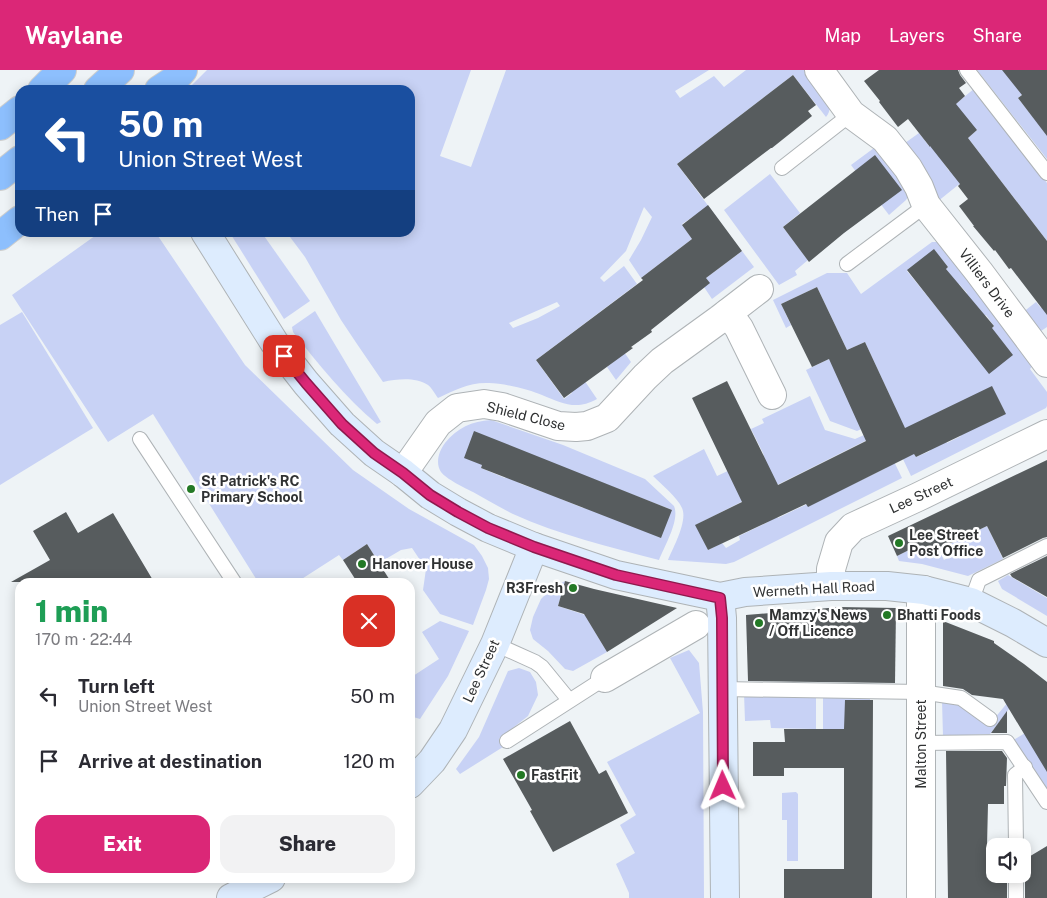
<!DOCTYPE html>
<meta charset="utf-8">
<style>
body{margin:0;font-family:"Public Sans",sans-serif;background:#f2f2f3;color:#2b2b33;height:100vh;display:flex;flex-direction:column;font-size:19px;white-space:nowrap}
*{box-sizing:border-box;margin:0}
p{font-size:16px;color:#7c7c81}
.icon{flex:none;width:28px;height:28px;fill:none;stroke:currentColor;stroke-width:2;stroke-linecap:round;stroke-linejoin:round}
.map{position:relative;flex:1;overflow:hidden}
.panel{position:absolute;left:15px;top:508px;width:400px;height:305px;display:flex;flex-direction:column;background:#fff;border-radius:15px;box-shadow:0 2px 12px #0003}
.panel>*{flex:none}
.top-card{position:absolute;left:15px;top:15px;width:400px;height:152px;border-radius:15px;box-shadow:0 2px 12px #0003;background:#1a4fa0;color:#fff;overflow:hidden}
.tools{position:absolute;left:986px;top:768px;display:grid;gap:10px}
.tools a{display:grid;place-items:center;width:45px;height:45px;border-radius:10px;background:#fff;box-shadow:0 2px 12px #0003;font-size:25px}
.pin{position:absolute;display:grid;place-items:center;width:42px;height:42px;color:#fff;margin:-21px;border-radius:10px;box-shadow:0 2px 8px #0006}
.me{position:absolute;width:55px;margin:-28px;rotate:359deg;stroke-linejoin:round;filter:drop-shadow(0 0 4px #0008)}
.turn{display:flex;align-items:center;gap:18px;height:105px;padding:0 20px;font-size:22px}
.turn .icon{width:65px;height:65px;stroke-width:2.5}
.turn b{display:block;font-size:35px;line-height:42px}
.then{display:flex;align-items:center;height:48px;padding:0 20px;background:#0003;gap:10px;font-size:19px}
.round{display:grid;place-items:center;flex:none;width:52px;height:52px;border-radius:15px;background:#f2f2f3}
.headline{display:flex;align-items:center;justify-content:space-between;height:85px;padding:0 20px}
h1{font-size:30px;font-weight:800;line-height:38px;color:#1e9e55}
.action{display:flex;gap:10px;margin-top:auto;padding:10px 20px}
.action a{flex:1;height:58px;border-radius:15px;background:#db2777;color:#fff;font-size:20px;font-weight:800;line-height:58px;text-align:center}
.action a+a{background:#f2f2f3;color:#2b2b33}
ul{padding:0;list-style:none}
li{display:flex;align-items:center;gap:15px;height:65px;padding:0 20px}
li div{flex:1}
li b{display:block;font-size:19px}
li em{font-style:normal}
header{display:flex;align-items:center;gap:30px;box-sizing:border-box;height:70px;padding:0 25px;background:#db2777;color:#fff}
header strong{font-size:24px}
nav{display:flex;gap:28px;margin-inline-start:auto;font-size:18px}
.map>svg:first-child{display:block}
.green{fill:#c8d2f5;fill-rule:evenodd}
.building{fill:#575c5e}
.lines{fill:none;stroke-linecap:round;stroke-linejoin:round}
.lane-casing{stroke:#aeb3b6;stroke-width:16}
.street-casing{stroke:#aeb3b6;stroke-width:30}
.secondary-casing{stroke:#aeb3b6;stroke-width:30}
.highway-casing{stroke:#cdcece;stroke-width:30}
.lane{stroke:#fff;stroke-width:14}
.street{stroke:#fff;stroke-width:28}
.secondary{stroke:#ddecfe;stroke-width:28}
.highway{stroke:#8dbffd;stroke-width:28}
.route-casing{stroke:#8e194d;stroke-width:12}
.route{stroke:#db2777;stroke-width:9}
.poi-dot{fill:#237925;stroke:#fff;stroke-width:2}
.labels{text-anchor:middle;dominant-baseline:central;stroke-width:5;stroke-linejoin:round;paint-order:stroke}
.street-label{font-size:14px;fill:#303233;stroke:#fff}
.poi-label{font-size:14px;font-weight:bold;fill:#303233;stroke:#fff;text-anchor:start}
</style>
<header>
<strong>Waylane</strong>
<nav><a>Map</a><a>Layers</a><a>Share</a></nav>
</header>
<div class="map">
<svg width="1047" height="828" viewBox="0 0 1047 828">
<rect width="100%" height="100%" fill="#eef3f6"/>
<g class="green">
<path d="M207 0H471L440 86 471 97 506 0H709L675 21 680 28 714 6 724 17 746 0H804C814 12 839 32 826 47L793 5 677 94 718 149 707 157 697 144 682 154 692 169 641 208 629 190 641 170 652 147 644 137 626 181 600 208 604 212 624 196 637 214 536 290 564 329 572 323 566 314 580 304 597 329C576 341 562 333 542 325 530 320 503 313 489 313 470 312 455 320 438 328 435 324 432 318 428 315 415 307 398 309 383 312L357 274 341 250 305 187 287 163 410 162V20H187ZM557 232 560 236 538 248 513 258 509 253Z"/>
<path d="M977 0H1002L1031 17 1018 28 1036 51 1047 43V89Z"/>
<path d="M975 18 1047 113V171L968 68 977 60 947 41Z"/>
<path d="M919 63 929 76 934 73 941 89 949 101 953 98 963 111 937 132 905 73Z"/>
<path d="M877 77 909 125 906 130 889 145 851 95 874 78Z"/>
<path d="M770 104 800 143 783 157 808 190 795 201 797 205 779 215 724 140Z"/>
<path d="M99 163H156L245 295 353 400 409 439 474 475 482 486 488 498 489 509 486 520 473 555 440 544 423 520 426 499 412 478 401 480 379 493 367 474 343 490 339 485 297 512H258L153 344 108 372 12 225Z"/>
<path d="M230 163H262L310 231 284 249Z"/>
<path d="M932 172H938L942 174 1034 294 1030 299 1047 322V336L1046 338 911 406 884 349 857 361 830 351 806 300 829 289 895 337 865 272 847 280 817 217 781 234 791 255 786 258 773 230 827 203H847L861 224ZM934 180 948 197 946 199 958 215 959 214 967 223 965 226 983 247 986 245 994 256 992 258 960 266 907 201ZM903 359 960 364 961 366 947 373 946 370 929 378 930 381 916 387Z"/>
<path d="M742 181 754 197 712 229 704 217 709 213 706 208Z"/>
<path d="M1036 232 1041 238 1047 234V257L1038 263 1022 243Z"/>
<path d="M315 241 381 352 377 354C345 327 319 295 293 262L292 257Z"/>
<path d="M22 242 93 358 0 415V255Z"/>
<path d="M619 275 631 292 616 310 607 297 613 292Z"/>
<path d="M810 326 825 360 855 369 878 359 902 408 734 492 726 494 668 490C673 478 688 451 682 438 677 427 662 415 653 406L704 379 717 406 732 399 747 429 696 455 708 480 722 473 726 478 740 470 739 466 768 452 775 443 778 448C814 430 851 416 886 398L871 368 773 417 763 383 751 359 764 353 762 349Z"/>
<path d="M491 350 563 375 645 409 674 436C680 450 665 475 659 490 610 477 559 465 513 444 499 437 486 429 473 422 465 418 446 409 441 402 435 393 439 381 445 373 457 358 472 351 491 350ZM482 395 595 410 672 440 585 434 583 438 561 429 562 426 543 422 521 414 507 404 505 408 481 398Z"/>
<path d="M987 456 1003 489 968 506 922 494 899 491 897 486 909 480 911 484 917 481 921 488 939 480 944 490 953 485 948 475Z"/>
<path d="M1008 505 1047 528V546L1002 519 998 511Z"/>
<path d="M565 511 558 536 591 547 588 550 607 582 573 601 565 599 548 581 533 569 530 560 533 547 541 529 552 518Z"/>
<path d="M440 551 469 561 448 606 420 649 410 646V608L439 589 422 562Z"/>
<path d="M689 580 699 593 703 642 704 828H629V823L616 794 635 783 620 755 636 745 607 692 700 643 670 588Z"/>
<path d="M519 598 530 602 536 612 538 625 528 646 499 669 503 677 460 704 456 699 479 667 508 601Z"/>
<path d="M744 623 816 624V698H813V659L771 658 770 650 745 651Z"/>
<path d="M823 625H870V639L844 665H823Z"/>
<path d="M942 631 961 633 989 655 1008 632 1012 635 990 664 943 666Z"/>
<path d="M1035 657 1047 692V722L1012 671Z"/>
<path d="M796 722 798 724V791H787V750H782V723Z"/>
</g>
<g class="building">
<path d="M879 0H958L960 5 966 13 959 18 965 26 956 34 977 60 968 68 1047 171V245L1011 198 1009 199 995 180 994 181 973 156H974L959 136 968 129 958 116 960 114 930 76V77L908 49 898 57 879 32 880 31 864 11Z"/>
<path d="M1002 0H1047V66L1018 28 1022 25Z"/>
<path d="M793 5 816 35 808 41 812 46 772 78H771L704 129 677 94Z"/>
<path d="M875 85 902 120 844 163 809 192 783 157Z"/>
<path d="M708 135 742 181 706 208 710 213 651 260 652 262 631 277 633 278 564 328 536 290 643 210 641 208 692 169 682 155Z"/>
<path d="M934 179 948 197 946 199 994 256 992 258 1013 285 989 304 907 200Z"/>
<path d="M817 217 847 280 865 272 905 358 992 316 1006 344 916 387 914 384 808 437 806 434 708 480 695 455 742 432 692 328 727 311 778 415 866 371 829 289 812 297 781 234Z"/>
<path d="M474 361 672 440 661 468 481 398 482 395 464 388Z"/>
<path d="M1047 390V467L1043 468 1003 488 987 456 920 488 917 481 911 484 909 480 897 486 888 466Z"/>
<path d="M66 442 78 463 113 443 154 512H11L50 490 33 461Z"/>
<path d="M367 474 391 512H357L343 490Z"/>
<path d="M1047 486V527L1012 507 1010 504Z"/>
<path d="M565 511 594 519 677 538 607 582 584 544 558 536Z"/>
<path d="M840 537 896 538 895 613 748 611 746 545Z"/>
<path d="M943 551 994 571V573L1024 594 1047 612V702L1003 629 972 625 963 619 943 616Z"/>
<path d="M845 630H873L872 828H784V799H844V698H784V706H753V672H785L784 659H844Z"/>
<path d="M1007 641V663H991Z"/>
<path d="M570 651 599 704 606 700 628 743 553 782 530 741 532 740 503 689Z"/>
<path d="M946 681H1002L1007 688 1006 716H1004V734H988L987 776H995V807L1001 804H1007V828H948Z"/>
<path d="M1047 776V828H1025V804L1022 798V791Z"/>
</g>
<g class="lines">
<g class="lane-casing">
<g id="lane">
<path d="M967 0 1047 103"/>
<path d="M782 98 851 44"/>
<path d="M847 194 926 135"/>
<path d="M140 369 234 512"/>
<path d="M971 532 979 510 1047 476"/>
<path d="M495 574 535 592 542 597 569 630"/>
<path d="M722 619 921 622 961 628 990 649"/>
<path d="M507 671 605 608"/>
<path d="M921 673 1007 672 1047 732"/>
<path d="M1016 776 1015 705 1025 697"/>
<path d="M1016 804V828"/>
</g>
</g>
<g class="street-casing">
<g id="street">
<path d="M819 0 851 44 885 69 908 98 919 117 926 135 979 202 1047 293"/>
<path d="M728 243 739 258 772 325"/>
<path d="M403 403 438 353 457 338 484 334 502 337 558 356 576 357 587 356 607 348 645 307 662 291 720 249 759 219"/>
<path d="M831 516V499L839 472 853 457 918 427 1047 364"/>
<path d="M605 608 696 555"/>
<path d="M921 828V534L924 520"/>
</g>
</g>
<g class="secondary-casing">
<g id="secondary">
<path d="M205 162 274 272 306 313 342 354 374 383 403 403 430 425 458 442 488 458 534 477 616 505 720 527 745 522 831 516H887L924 520 971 532 1013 553 1047 573"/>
<path d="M720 527 722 548 725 828"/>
<path d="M410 714 432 691 453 660 495 574 534 477"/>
<path d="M231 828 271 808"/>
</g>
</g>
<g class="highway-casing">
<g id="highway">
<path d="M42 20 62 0"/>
<path d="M98 20 120 0"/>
<path d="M159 20 174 10 183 0"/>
<path d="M0 56 20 40"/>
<path d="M0 106 20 90"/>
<path d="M0 166 20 150"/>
</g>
</g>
<use href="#lane" class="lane"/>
<use href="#street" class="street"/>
<use href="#secondary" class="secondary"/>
<use href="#highway" class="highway"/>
</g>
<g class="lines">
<g class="route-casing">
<path id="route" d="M284 286 306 313 342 354 374 383 403 403 430 425 458 442 488 458 534 477 616 505 720 528 722 548 723 716"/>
</g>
<use href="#route" class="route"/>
</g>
<g class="poi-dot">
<circle cx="191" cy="419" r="5"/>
<circle cx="899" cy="473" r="5"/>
<circle cx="362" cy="494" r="5"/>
<circle cx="573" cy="518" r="5"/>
<circle cx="887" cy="545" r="5"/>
<circle cx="759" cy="553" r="5"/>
<circle cx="521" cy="705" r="5"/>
</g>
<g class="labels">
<g class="street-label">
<text transform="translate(987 213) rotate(53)">Villiers Drive</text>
<text transform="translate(526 346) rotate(14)">Shield Close</text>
<text transform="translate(921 425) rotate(-25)">Lee Street</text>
<text transform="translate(814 519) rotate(-3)">Werneth Hall Road</text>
<text transform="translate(481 601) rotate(-65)">Lee Street</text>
<text transform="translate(921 674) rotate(-90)">Malton Street</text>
</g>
<g class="poi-label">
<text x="201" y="411">St Patrick's RC<tspan x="201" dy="16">Primary School</tspan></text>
<text x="909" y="465">Lee Street<tspan x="909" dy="16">Post Office</tspan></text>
<text x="372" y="494">Hanover House</text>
<text x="563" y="518" text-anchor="end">R3Fresh</text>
<text x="769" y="545">Mamzy's News<tspan x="769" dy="16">/ Off Licence</tspan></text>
<text x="897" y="545">Bhatti Foods</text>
<text x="531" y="705">FastFit</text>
</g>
</g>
</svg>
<div class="tools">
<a><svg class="icon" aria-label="sound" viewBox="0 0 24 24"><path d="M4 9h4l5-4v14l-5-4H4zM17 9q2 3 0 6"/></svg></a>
</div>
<div class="pin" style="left:284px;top:286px;background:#d93025"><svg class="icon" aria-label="arrive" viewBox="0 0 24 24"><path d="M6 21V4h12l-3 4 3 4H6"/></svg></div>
<svg class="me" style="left:723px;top:716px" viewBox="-20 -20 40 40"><path d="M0-17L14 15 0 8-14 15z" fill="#db2777" stroke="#fff" stroke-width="4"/></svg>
<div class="top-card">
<div class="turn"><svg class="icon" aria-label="left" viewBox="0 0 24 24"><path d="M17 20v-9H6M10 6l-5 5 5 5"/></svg><div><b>50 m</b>Union Street West</div></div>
<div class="then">Then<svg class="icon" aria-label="arrive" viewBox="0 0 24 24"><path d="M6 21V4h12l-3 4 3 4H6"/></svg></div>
</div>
<section class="panel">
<div class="headline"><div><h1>1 min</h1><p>170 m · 22:44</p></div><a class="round" style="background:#d93025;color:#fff"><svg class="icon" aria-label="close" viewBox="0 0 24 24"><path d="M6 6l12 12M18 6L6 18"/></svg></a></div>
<ul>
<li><svg class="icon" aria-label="left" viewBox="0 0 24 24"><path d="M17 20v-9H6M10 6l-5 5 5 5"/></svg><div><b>Turn left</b><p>Union Street West</p></div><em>50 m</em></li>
<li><svg class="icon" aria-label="arrive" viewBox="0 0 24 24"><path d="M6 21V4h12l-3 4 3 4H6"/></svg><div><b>Arrive at destination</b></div><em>120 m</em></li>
</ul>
<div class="action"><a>Exit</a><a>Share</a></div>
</section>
</div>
